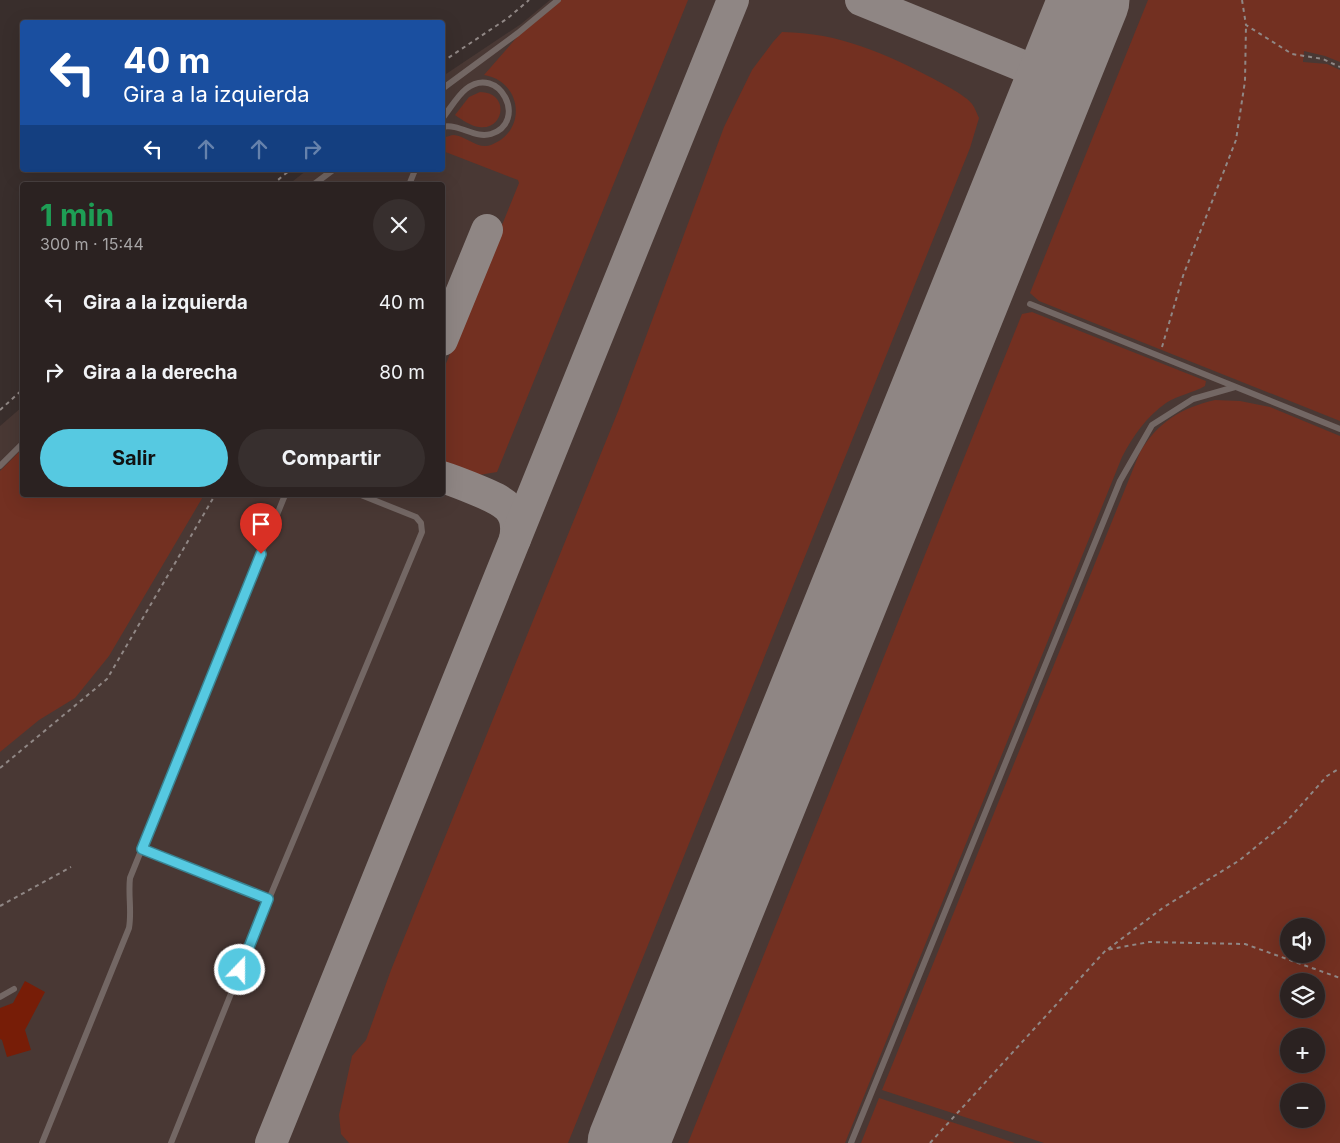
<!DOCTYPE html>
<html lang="es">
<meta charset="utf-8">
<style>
body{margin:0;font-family:Inter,sans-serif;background:#372f2e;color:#f1f3f6;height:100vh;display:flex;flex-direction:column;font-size:19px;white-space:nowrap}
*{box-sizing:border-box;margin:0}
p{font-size:16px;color:#a6a4a5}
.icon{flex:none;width:28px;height:28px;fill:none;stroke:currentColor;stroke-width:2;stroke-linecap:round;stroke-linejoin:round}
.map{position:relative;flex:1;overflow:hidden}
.side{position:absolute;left:20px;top:182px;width:425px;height:315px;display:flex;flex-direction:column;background:#2b2221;border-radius:5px;box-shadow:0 5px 20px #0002,0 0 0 1px #473f3f}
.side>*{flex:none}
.guide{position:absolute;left:20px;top:20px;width:425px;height:152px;border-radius:5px;box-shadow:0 5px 20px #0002,0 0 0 1px #473f3f;background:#1a4fa0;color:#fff;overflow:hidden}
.tools{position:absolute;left:1280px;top:918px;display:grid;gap:10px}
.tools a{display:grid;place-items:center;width:45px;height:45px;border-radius:50%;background:#2b2221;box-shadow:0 5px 20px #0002,0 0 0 1px #473f3f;font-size:25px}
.pin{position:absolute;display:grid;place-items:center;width:42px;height:42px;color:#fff;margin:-51px -21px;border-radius:50% 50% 50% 0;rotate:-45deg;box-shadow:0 0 5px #0007}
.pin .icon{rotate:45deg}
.me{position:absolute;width:55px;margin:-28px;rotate:22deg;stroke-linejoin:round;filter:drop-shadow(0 0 4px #0008)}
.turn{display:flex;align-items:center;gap:18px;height:105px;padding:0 20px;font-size:22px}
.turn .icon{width:65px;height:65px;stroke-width:2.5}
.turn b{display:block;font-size:35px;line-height:42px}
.lanes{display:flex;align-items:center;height:48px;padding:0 20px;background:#0003;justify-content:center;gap:25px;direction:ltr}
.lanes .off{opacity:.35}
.round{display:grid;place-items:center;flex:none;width:52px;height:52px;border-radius:26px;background:#372f2e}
.summary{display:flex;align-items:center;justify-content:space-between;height:85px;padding:0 20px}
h1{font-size:30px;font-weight:700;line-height:38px;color:#1e9e55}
.action{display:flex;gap:10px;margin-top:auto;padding:10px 20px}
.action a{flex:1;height:58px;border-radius:30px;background:#56c9e1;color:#111;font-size:20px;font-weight:700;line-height:58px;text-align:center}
.action a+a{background:#372f2e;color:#f1f3f6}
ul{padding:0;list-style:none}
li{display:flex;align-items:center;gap:15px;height:70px;padding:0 20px}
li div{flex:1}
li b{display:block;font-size:19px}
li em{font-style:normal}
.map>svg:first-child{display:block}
.built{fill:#493834;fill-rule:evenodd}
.green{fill:#733021;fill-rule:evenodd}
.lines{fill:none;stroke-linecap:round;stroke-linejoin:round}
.taxiway{stroke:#8f8684;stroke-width:32}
.runway{stroke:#8f8684;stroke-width:81}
.building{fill:#771d07}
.path{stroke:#908785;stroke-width:2;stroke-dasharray:4 4;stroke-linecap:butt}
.lane{stroke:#736764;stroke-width:6}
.route-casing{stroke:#388392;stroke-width:12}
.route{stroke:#56c9e1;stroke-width:9}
</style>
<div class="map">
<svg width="1340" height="1143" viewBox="0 0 1340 1143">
<rect width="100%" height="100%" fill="#392e2c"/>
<path class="built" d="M550 0H1340V1143H0V426L22 407V495H442V185H288L307 170H442L443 76 521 24ZM1289 926H1316V954H1289ZM1289 981H1316V1009H1289ZM1289 1036H1316V1064H1289ZM1289 1091H1316V1119H1289Z"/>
<g class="green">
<path d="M561 0H688L497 472 479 475 443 461V371L519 183 518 180 443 151V138C446 137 451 135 454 135 466 136 478 150 491 145 528 131 522 81 484 75L518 36Z"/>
<path d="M1148 0H1340V62L1325 56 1304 51 1303 62 1327 64 1340 70V421L1039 301 1030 293Z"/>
<path d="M782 32C840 33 884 53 934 79 945 85 965 95 972 104 975 108 977 114 979 118L970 148 568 1143H349L341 1134 339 1115 352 1056 366 1040 391 970 619 409 724 127 752 70 773 42Z"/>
<path d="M480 92C510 92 505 131 479 127 471 126 462 120 455 115L469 97Z"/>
<path d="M1032 312 1206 381 1205 386C1193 393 1178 395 1166 403 1146 417 1133 436 1122 457L845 1143H688L1022 314Z"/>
<path d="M1215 400 1240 401 1270 407 1340 436V1143H1044L882 1090 1140 452C1158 422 1181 408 1215 400ZM1289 926H1316V954H1289ZM1289 981H1316V1009H1289ZM1289 1036H1316V1064H1289ZM1289 1091H1316V1119H1289Z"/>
<path d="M22 449V495H204L109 656 75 698 39 720 0 752V471Z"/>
<path d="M879 1098 1015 1143H861Z"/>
</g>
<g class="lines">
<g class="taxiway">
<path d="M861 0 1057 80"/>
<path d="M442 340 487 230"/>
<path d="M442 477C455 481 467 486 479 491 503 501 521 509 515 539"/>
<path d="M271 1143 733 0"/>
</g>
<path class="runway" d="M628 1143 1089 0"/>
</g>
<path class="building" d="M25 981 45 992 25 1030 31 1050 7 1057 2 1040 0 1039V1008L13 1003Z"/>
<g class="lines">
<g class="path">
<path d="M1242 0 1246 25 1292 54 1323 59 1340 67"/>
<path d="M442 62 508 18 529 0"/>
<path d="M272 185 290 170"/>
<path d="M1162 347 1183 276 1236 140 1245 81 1246 25"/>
<path d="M0 410 22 390"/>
<path d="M0 768 107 679 215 495"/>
<path d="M0 906 71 867"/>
<path d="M1108 949 1164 907 1240 860 1286 822 1327 776 1340 768"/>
<path d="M930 1143 1106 950 1149 942 1245 944 1340 978"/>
</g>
<g class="lane">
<path d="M442 89 518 33 558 0"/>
<path d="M442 119C450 109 457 96 466 89 499 63 529 122 491 134 474 139 460 123 442 127"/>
<path d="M313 185 333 170"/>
<path d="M409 185 415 170"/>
<path d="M1030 304 1340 429"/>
<path d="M0 466 22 444"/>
<path d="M142 849 269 899"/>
<path d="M0 997 14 989"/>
<path d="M42 1143 129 928C132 911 128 895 130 878L285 495"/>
<path d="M171 1143 269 899 422 532 421 523 416 517 361 495"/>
<path d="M851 1143 1120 481 1152 425 1193 399 1235 387"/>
</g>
</g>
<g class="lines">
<g class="route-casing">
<path id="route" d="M240 970 268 899 142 849 261 554"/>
</g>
<use href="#route" class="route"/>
</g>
</svg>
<div class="tools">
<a><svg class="icon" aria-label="sound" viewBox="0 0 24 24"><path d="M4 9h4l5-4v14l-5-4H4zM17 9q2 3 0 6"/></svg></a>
<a><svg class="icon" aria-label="layers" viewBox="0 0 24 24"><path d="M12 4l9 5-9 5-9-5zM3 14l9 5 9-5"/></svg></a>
<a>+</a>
<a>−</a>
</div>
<div class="pin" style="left:261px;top:554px;background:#d93025"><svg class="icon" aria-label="arrive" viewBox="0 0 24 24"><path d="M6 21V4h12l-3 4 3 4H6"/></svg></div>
<svg class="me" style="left:240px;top:970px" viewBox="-20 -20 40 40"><circle r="17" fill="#56c9e1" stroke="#fff" stroke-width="3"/><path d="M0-11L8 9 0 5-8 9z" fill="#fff"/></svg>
<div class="guide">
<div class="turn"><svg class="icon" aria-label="left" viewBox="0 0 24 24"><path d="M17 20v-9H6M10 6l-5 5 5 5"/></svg><div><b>40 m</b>Gira a la izquierda</div></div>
<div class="lanes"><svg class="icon" aria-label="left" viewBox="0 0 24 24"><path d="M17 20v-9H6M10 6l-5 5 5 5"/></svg><svg class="icon off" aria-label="ahead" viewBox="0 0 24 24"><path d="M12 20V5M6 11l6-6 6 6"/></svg><svg class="icon off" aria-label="ahead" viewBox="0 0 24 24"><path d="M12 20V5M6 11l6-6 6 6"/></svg><svg class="icon off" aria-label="right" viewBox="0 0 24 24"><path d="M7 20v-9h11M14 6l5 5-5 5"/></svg></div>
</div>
<section class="side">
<div class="summary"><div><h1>1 min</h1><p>300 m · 15:44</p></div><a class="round"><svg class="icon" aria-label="close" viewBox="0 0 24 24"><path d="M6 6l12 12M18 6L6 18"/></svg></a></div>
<ul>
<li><svg class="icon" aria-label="left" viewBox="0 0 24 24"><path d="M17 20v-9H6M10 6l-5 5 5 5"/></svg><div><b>Gira a la izquierda</b></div><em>40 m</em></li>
<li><svg class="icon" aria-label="right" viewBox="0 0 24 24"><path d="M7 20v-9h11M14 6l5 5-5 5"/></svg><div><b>Gira a la derecha</b></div><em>80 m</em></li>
</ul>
<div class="action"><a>Salir</a><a>Compartir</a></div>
</section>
</div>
